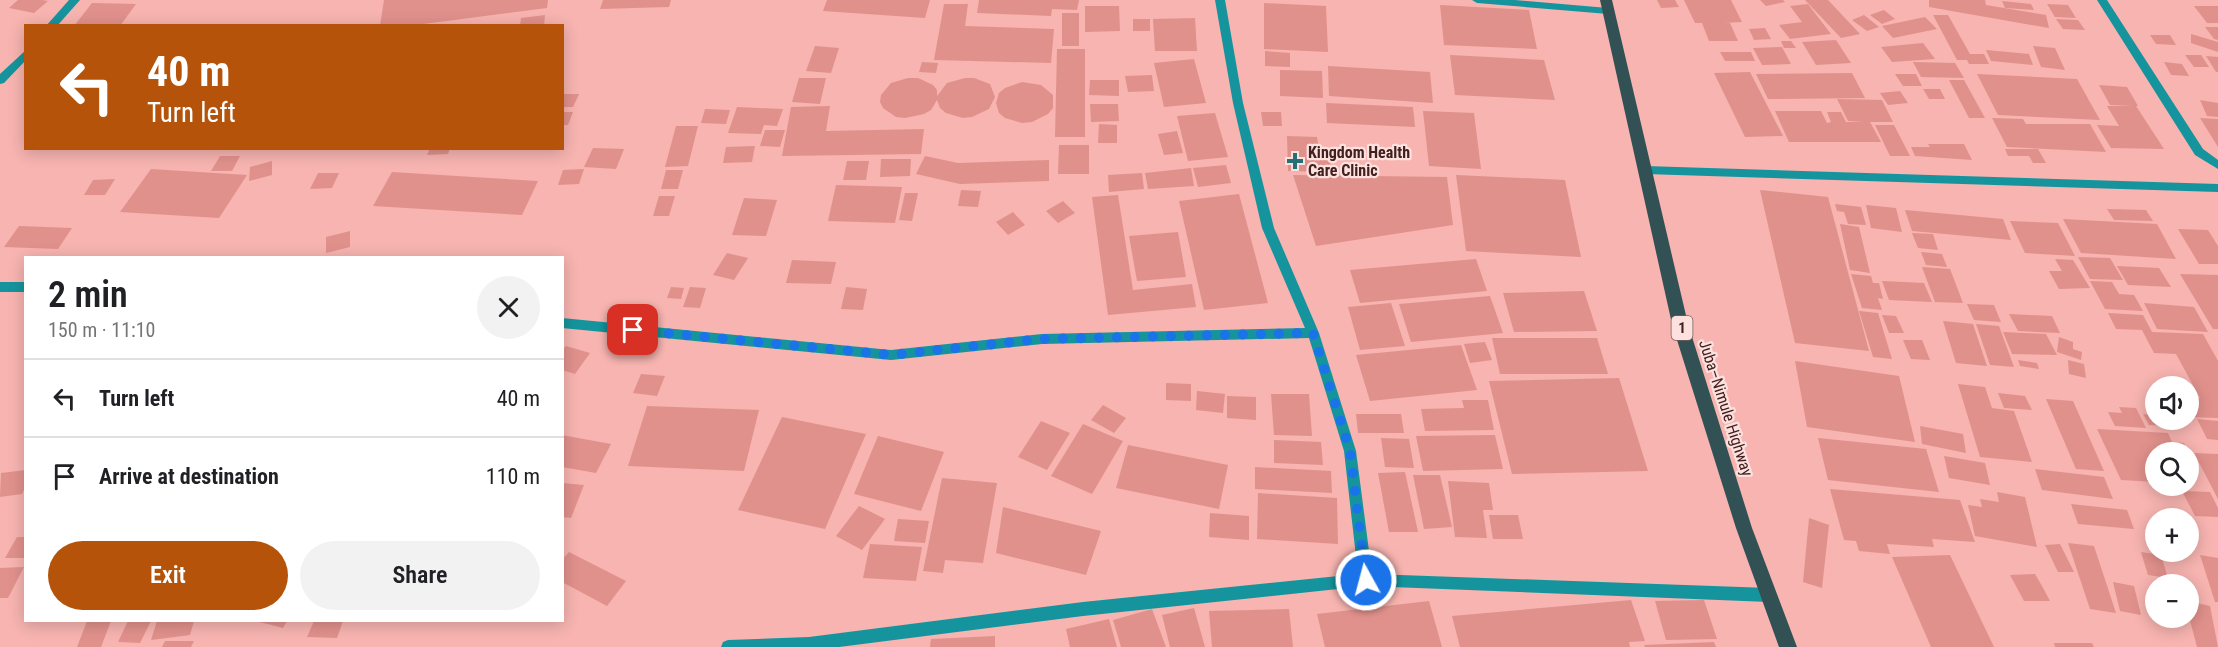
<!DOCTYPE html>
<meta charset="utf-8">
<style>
body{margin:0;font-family:"Roboto Condensed",sans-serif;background:#f2f2f2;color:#202124;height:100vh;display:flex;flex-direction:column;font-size:22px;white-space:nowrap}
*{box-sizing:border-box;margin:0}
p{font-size:20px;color:#757577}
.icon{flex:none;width:33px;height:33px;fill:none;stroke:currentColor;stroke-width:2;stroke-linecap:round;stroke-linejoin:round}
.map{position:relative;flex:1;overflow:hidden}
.details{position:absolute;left:24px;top:256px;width:540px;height:366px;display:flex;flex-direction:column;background:#fff;border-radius:0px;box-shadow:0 3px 15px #0003}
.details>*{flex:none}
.banner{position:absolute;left:24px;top:24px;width:540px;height:126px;border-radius:0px;box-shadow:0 3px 15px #0003;background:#b45309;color:#fff;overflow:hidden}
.controls{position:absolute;left:2145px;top:376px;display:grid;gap:12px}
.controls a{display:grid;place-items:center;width:54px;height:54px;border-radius:50%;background:#fff;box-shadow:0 3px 15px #0003;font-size:30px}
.pin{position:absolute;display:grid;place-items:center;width:51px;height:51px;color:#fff;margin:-26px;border-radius:12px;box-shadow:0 3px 9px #0006}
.me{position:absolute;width:66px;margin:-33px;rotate:353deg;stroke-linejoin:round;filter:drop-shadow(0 0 4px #0008)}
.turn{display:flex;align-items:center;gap:21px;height:126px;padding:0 24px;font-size:27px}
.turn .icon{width:78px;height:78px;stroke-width:2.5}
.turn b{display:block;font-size:42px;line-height:51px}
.round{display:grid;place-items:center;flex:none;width:63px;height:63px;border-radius:32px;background:#f2f2f2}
.summary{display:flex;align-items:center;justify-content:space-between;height:102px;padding:0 24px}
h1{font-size:36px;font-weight:600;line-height:45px}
.action{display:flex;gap:12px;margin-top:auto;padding:12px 24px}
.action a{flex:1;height:69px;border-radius:36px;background:#b45309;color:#fff;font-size:24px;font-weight:600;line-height:69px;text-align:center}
.action a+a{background:#f2f2f2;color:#202124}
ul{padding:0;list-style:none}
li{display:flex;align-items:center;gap:18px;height:78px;padding:0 24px;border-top:2px solid #e0e0e0}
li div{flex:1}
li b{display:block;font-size:22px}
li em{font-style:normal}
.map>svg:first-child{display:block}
.building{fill:#e1918c}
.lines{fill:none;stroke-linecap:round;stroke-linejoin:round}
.minor{fill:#15949d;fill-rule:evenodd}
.primary{fill:#315154;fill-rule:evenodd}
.route{stroke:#1a73e8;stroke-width:10;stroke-dasharray:0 18}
.poi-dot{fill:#256f76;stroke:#fce1df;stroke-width:2}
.labels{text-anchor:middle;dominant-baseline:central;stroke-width:4.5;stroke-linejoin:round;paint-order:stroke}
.shield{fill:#fce1df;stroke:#795b59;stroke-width:1.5}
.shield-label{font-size:15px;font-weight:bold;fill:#412120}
.poi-label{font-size:16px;font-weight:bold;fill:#412120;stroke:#fce1df;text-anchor:start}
.street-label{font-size:16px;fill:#412120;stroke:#fce1df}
</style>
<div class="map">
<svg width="2218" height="647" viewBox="0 0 2218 647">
<rect width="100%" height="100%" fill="#f7b4b0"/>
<g class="building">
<path d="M18 0H42L48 1 34 13 9 8Z"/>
<path d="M384 0H548L547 8 408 26H380Z"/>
<path d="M603 0H671L669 7 600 9Z"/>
<path d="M827 0H930L925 18 823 11Z"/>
<path d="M979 0H1079L1077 10 1052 9 1051 16 977 13Z"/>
<path d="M1657 0H1675L1679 7 1661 8Z"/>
<path d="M1684 0H1731L1742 22 1723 23H1730L1738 41H1709L1702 23H1695Z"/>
<path d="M1760 0H1783L1785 2 1766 6Z"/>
<path d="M1805 0H1828L1860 34 1841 38Z"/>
<path d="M1929 0H1985L1986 5 2046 15 2049 28 1929 7Z"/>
<path d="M2002 1 2031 4 2034 10 2005 8Z"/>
<path d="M92 3 136 4 120 26H74Z"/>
<path d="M1264 3 1326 6 1328 52 1264 49Z"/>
<path d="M944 4H968L965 26 1054 29 1051 63 934 60Z"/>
<path d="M1808 4 1831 34 1790 39 1779 25 1802 22 1790 6Z"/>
<path d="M2047 4 2068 5 2076 18 2055 17Z"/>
<path d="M1440 5 1529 10 1537 49 1444 45Z"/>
<path d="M1085 6H1119L1120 31 1085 32Z"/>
<path d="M2194 6H2218V23H2207Z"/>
<path d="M1884 10 1895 19 1882 24 1870 15Z"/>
<rect x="1062" y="13" width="17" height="33"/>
<path d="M545 15 544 26H520L521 18Z"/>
<path d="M1864 15 1879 27 1867 31 1852 20Z"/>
<path d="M1933 15H1948L1970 54H1984L1989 64H1969L1967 60H1957Z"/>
<path d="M1925 17 1937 29 1893 38 1882 26Z"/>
<path d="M1195 18 1197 51H1155L1153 19Z"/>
<rect x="1133" y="19" width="17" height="12"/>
<path d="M2056 19 2078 20 2085 30 2063 29Z"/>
<path d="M2205 27H2218V40L2214 39Z"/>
<path d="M1765 28 1771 39 1754 40 1749 29Z"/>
<path d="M2191 34 2218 42V52L2191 43Z"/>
<path d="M2150 35H2170L2176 45 2156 44Z"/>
<path d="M1836 40 1851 63 1816 65 1802 42Z"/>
<path d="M1781 41H1791L1796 48H1784Z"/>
<path d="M1923 43 1935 59 1892 62 1881 47Z"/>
<path d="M815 46 839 48 831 73 806 71Z"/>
<path d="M2033 46 2055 48 2065 70 2041 67Z"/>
<path d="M1782 47 1791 64 1762 65 1753 48Z"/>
<path d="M1057 49H1085V137H1055Z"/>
<path d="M1986 50 2029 54 2033 65 1991 61Z"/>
<path d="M1265 51 1290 53V67L1265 66Z"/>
<path d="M1720 52H1751L1755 61H1725Z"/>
<path d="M1450 55 1544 60 1555 100 1455 95Z"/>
<path d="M2185 55H2201L2209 67H2194Z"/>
<path d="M2206 56 2218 57V72H2216Z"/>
<path d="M1194 59 1206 103 1164 107 1154 63Z"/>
<path d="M922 62 938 63 936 73 919 72Z"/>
<path d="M1913 62 1955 63 1964 78 1921 77Z"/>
<path d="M2164 62 2182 64 2189 76 2171 75Z"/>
<path d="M1328 66 1430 72 1433 103 1329 96Z"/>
<path d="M1280 70 1322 71 1323 98 1280 96Z"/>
<path d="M1750 72 1783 136 1745 137 1714 73Z"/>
<path d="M1852 73 1865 98 1768 99 1756 74Z"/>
<path d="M1895 74H1916L1922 86H1903Z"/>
<path d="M1977 74 2077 79 2100 120 1998 115Z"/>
<path d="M1152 75 1154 91 1128 92 1125 76Z"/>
<path d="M799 78H826L820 104 792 102Z"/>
<path d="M908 78H918L933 85 937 90V96L947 83 965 78H974L990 84 995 97 989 109 972 117 963 118 946 113 940 108 937 100 931 110 924 114 905 118 896 117 883 108 880 102 881 95 891 83Z"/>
<path d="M1090 80H1119V96L1089 95Z"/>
<path d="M1949 80H1964L1985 118H1969Z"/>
<path d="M1022 82 1041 85 1053 95V108L1048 114 1032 122 1022 123 1005 118 999 113 996 103 999 93 1005 88Z"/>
<path d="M2099 85 2127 87 2138 106H2136L2164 149 2111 148 2097 125 2119 126 2107 106H2133L2110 105Z"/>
<path d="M1923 89H1940L1945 99H1929Z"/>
<path d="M1900 91 1908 103 1888 105 1880 93Z"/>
<path d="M562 94H579L573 107H562Z"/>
<path d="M1837 99 1882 100 1893 122H1870L1881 142H1789L1775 111H1821L1827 123 1831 122 1827 112H1841L1846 122H1864L1848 121Z"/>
<path d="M2200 100 2218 103V117L2207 116Z"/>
<path d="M1326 103 1413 107 1415 127 1327 123Z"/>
<path d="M1090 104H1118L1119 121 1091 122Z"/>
<path d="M830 106 826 131 924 129 921 154 782 156 791 107Z"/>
<path d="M737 107 783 109 777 126 764 125 761 134 728 133Z"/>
<path d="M705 109 730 110 726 124 701 123Z"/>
<path d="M1423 111 1474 113 1481 169 1429 166Z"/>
<path d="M562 112H573L568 125H562Z"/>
<path d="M1261 112H1281L1282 126H1263Z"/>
<path d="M1215 113 1228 157 1188 161 1177 116Z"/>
<path d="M1992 118 2023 119 2026 124H2090L2106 152 2007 147Z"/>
<path d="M2200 118 2218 119V147Z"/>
<path d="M1099 124 1117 125V143H1098Z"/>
<path d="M1875 125H1894L1910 156H1890Z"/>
<path d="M676 126H698L688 166 665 167Z"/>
<path d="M765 130H785L780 147 760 146Z"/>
<path d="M1177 131 1183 153 1164 155 1158 134Z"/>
<path d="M1287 136 1317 137 1319 149 1329 150 1331 172 1288 171Z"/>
<path d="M1928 144H1964L1972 160 1915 156 1911 147H1930Z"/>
<path d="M1059 145H1089V174H1058Z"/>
<path d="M755 146 752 162 723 163 726 147Z"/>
<path d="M430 148H450L448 154 427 155Z"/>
<path d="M593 148 624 149 616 169 584 167Z"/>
<path d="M2005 149H2038L2046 163H2033L2029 156H2008Z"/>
<path d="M220 156H240L232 171H211Z"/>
<path d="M925 156 958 163 1049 160V181L960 184 916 174Z"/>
<path d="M881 159H911L910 176 880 177Z"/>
<path d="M272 161V175L249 181 250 167Z"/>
<path d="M847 161H869L866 180H843Z"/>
<path d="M1226 165 1231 183 1198 187 1193 168Z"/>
<path d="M1191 168 1194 186 1148 189 1145 173Z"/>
<path d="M151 169 247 175 219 218 120 212Z"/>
<path d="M584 169 579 184 558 185 563 170Z"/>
<path d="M666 170H683L678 189H661Z"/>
<path d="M392 172 538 181 522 215 373 206Z"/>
<path d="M318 173H339L332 188 310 189Z"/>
<path d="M1142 173 1144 189 1109 192 1108 175Z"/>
<path d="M1293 175 1447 177 1453 225 1316 246Z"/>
<path d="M1456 175 1565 180 1581 257 1466 251Z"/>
<path d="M115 179 105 195H84L93 180Z"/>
<path d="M836 185 902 187 895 223 828 221Z"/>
<path d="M961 190 981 191 978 207 958 206Z"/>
<path d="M1760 190 1828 197 1869 351 1795 343Z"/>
<path d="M905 193H918L912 221 899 220Z"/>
<path d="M1239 194 1268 303 1204 310 1179 201Z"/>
<path d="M1118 195 1133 290 1192 284 1196 307 1108 315 1092 197Z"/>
<path d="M659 196H675L669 216H653Z"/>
<path d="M744 198 777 200 766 236 732 235Z"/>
<path d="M1063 201 1075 213 1058 223 1046 211Z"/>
<path d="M1835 204 1861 207 1866 225 1848 224 1844 212 1837 211Z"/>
<path d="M1866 205 1896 208 1902 232 1871 228Z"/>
<path d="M2107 209 2146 210 2153 221 2114 220Z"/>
<path d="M1905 210 2003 219 2011 240 1912 231Z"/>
<path d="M1013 212 1025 225 1008 235 996 222Z"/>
<path d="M2063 219 2157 224 2176 259 2081 253Z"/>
<path d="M2010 221 2058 223 2075 256 2025 253Z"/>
<path d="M1840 224 1859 227 1870 273 1850 270Z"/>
<path d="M19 226 72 228 58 249 4 247Z"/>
<path d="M2178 229 2208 230 2218 246V264H2199Z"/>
<path d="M350 231V247L326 253V237Z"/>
<path d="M1178 232 1186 277 1137 281 1129 236Z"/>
<path d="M1912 233 1933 234 1938 250 1918 248Z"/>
<path d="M1921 252 1942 254 1947 267 1926 265Z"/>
<path d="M727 253 748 258 734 280 713 275Z"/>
<path d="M2078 257 2110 258 2123 280 2090 279Z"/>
<path d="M1476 259 1487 291 1360 303 1350 270Z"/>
<path d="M2055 259 2073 260 2090 288 2059 289 2049 271H2062Z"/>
<path d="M792 260 836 262 831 284 786 283Z"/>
<path d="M2117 266 2159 268 2171 287 2128 285Z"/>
<path d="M1922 267 1950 269 1963 303 1935 302Z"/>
<path d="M1851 274 1871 276 1873 283H1879L1883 299 1878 298 1882 310 1862 308Z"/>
<path d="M2180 274 2218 275V329H2213Z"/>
<path d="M1882 281 1924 283 1932 302 1889 300Z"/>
<path d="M2090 281 2112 282 2119 294 2134 295 2143 311 2105 309Z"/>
<path d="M671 287 684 288 681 299 667 298Z"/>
<path d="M690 287 706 288 700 308 683 307Z"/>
<path d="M846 287 867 289 863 310 841 309Z"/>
<path d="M1584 291 1597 331 1514 332 1503 293Z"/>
<path d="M1490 296 1503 333 1411 342 1399 304Z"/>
<path d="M1391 303 1405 346 1360 350 1348 307Z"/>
<path d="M2144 303 2194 307 2208 332 2157 329Z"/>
<path d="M1967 304 1994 305 2001 322 1974 320Z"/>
<path d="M1859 311 1878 313 1892 359 1873 357Z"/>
<path d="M2108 313 2143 315 2152 332 2203 334 2218 361V418L2188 417V398H2200L2176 354 2154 353 2142 330 2116 329Z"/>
<path d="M2009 314 2052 316 2060 333 2018 331Z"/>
<path d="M1882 315 1896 316 1904 333H1889Z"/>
<path d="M1943 321 1973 324 1987 366 1956 363Z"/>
<path d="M1976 324 1999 326 2014 367 1990 365Z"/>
<path d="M2003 332 2046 334 2057 355 2012 354Z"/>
<path d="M2059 337 2073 342V349L2082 352 2081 360 2057 352Z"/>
<path d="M1492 338H1597L1608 374H1500Z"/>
<path d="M1903 340H1922L1930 360 1911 359Z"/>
<path d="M1485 342 1492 360 1470 363 1464 344Z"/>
<path d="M1461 345 1477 390 1370 401 1356 355Z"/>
<path d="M566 346 590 353 575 374 562 370V351Z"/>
<path d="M2018 360 2037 363 2039 369 2020 366Z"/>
<path d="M2068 360 2084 364 2086 378 2069 374Z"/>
<path d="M1795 361 1899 376 1915 442 1807 427Z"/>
<path d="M641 374 665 376 657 396 633 393Z"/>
<path d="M1619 378 1648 471 1512 474 1489 381Z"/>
<path d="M1166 383 1191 384V401L1166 400Z"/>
<path d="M1958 384 1985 387 1992 408 2014 411 2032 462 1980 457Z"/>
<path d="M1197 391 1225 394 1223 413 1196 410Z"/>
<path d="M1998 393 2025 396 2032 410 2004 408Z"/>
<path d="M1271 394H1309L1312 436 1274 435Z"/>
<path d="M1227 396 1256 397V420L1227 418Z"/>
<path d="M2046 399 2073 401 2104 471 2076 469Z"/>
<path d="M1462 400H1488L1494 430 1425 431 1421 409 1464 408Z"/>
<path d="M1103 405 1126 418 1114 433 1091 420Z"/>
<path d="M647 406 759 410 744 471 628 466Z"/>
<path d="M2119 407 2136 408 2146 428 2115 426 2108 412 2122 413Z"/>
<path d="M1356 414H1401L1404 433H1358Z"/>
<path d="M2143 414 2156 415V420H2163L2166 426 2149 425Z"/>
<path d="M782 417 866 434 825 529 738 510Z"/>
<path d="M2197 419 2218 421V440L2207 439Z"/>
<path d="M1041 421 1070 433 1047 470 1018 457Z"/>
<path d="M1083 424 1123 441 1092 494 1051 476Z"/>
<path d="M1920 426 1963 434 1966 453 1922 444Z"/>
<path d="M2097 429 2168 433 2172 442 2184 443 2188 453H2156V482L2121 480Z"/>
<path d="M562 435 611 444 596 473 562 467Z"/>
<path d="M1495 435 1503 469 1423 471 1416 436Z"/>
<path d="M878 436 944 452 921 511 854 494Z"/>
<path d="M1381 438 1409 439 1414 468 1385 467Z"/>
<path d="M1818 438 1926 449 1939 492 1828 480Z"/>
<path d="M1274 440 1321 442 1323 465 1274 463Z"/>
<path d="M1128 445 1228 465 1219 509 1116 488Z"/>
<path d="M2194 453 2218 454V499Z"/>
<path d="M1944 456 1985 463 1990 485 1949 478Z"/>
<path d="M1255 467 1331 471 1332 493 1255 489Z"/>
<path d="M2035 469 2104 477 2113 499 2042 490Z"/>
<path d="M26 470V485L22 494 0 497 1 473Z"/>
<path d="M1405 472 1418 532H1389L1378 473Z"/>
<path d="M1413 475H1440L1452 527 1424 529Z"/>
<path d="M942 478 997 483 983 563 945 560 943 573 923 571Z"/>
<path d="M1448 481 1489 483 1493 510H1483L1487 538 1455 537Z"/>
<path d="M562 483 584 485 571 518 562 517Z"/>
<path d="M1830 489 1960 500 1975 542 1932 539 1934 547 1887 544 1890 554 1859 551 1856 541 1844 540Z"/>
<path d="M2182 491 2210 492 2218 508V517L2195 516Z"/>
<path d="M1997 492 2025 497 2037 547 1975 536 1968 505 1982 507 1980 499 1999 502Z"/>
<path d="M1258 493 1337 498 1338 544 1257 539Z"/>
<path d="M2071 504 2127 510 2134 529 2078 524Z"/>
<path d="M859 506 885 519 862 550 836 536Z"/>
<path d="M1003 507 1101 531 1086 575 996 553Z"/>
<path d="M2161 512 2179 514 2181 519H2164Z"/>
<path d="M1210 513 1249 516V540L1209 537Z"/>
<path d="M1489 515H1518L1523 539H1493Z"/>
<path d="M1809 518 1829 525 1822 588 1803 582Z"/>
<path d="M898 519 929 521 925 543 894 541Z"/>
<path d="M17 537H26V558H5Z"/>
<path d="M2068 543 2094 546 2116 613 2090 609Z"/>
<path d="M870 544 922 547 916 581 863 578Z"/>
<path d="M2060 544 2074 572H2058L2045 545Z"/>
<path d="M569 552 626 581 607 606 562 582V560Z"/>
<path d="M2141 552 2161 555 2168 578 2148 575Z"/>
<path d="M1950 555 1994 647H1931L1892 557Z"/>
<path d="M2200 555 2218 558V602H2215Z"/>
<path d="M24 567 8 598H0V568Z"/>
<path d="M2035 574 2042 586 2050 601H2024L2010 575Z"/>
<path d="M2113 582 2134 586 2141 615 2120 611Z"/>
<path d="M1631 600 1645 641 1629 642 1630 647H1460L1452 616Z"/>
<path d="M1704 600 1717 639 1666 640 1655 601Z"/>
<path d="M1429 601 1442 647H1325L1317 614Z"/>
<path d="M2188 601 2210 606 2218 647H2197L2188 613Z"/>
<path d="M1194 608 1205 647H1170L1162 615Z"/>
<path d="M1152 609 1166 647H1121L1113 620Z"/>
<path d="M1289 609 1293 647H1212L1209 611Z"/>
<path d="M1109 619 1117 647H1070L1066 629Z"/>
<path d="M87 621H111L101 647H77Z"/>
<path d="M128 621H151L140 643 118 642Z"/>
<path d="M157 621H194L190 635 151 640Z"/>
<path d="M256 621H287L283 628Z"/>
<path d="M314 621H343L337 638 307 637Z"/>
<path d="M995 636V647H930L931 639Z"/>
<path d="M165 641H194L191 647H162Z"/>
<path d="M1714 642 1716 647H1645L1644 645Z"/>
<path d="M2054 643H2092L2094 647H2055Z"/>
</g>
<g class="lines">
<g class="minor">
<path d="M69 0H80L57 26H46Z"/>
<path d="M1215 0H1225L1243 103 1274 228 1319 333 1356 451 1372 574 1769 588 1774 590 1776 595 1774 600 1769 602 1366 586 1083 616 839 647H721L723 642 728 640 809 637 1083 602 1358 574 1344 451 1309 338 1042 344 891 360 562 328V318L891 350 1042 334 1305 328 1262 228 1233 103Z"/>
<path d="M1472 0H1515L1608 8 1613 11 1608 14 1477 3Z"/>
<path d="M2097 0H2107L2203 149 2218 160V169L2195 155Z"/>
<path d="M26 50V60L4 83 0 84V74Z"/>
<path d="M1645 166 2218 184V192L1645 174 1640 170Z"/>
<rect x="0" y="282" width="26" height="10"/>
</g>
<path class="primary" d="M1600 0H1612L1688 324 1752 528 1797 647H1779L1736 528 1672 324Z"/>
</g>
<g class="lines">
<path class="route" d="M633 330 891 355 1042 339 1313 333 1350 451 1366 580"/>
</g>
<path class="poi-dot" d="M1292 152h6v6h6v6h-6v6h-6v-6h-6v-6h6z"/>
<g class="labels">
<rect class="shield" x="1671.5" y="316" width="21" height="24" rx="4.5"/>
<g class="shield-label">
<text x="1682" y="328">1</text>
</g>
<g class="poi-label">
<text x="1308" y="152">Kingdom Health<tspan x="1308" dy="18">Care Clinic</tspan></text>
</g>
<g class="street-label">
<text transform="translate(1726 408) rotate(72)">Juba–Nimule Highway</text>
</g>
</g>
</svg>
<div class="controls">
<a><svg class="icon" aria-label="sound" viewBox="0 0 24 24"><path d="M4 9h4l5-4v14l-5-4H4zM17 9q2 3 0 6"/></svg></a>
<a><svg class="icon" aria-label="search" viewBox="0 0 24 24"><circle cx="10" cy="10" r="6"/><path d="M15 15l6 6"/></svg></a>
<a>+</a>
<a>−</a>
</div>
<div class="pin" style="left:633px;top:330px;background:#d93025"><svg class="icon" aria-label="arrive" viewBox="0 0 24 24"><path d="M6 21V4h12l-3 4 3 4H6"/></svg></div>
<svg class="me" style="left:1366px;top:580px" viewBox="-20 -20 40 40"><circle r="17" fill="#1a73e8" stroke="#fff" stroke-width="3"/><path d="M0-11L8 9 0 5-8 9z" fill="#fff"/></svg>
<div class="banner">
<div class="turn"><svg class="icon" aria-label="left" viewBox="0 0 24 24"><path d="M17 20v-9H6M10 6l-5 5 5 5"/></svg><div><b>40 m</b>Turn left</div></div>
</div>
<section class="details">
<div class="summary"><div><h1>2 min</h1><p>150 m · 11:10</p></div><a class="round"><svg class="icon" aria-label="close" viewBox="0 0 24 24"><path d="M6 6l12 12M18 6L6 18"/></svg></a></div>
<ul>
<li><svg class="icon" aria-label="left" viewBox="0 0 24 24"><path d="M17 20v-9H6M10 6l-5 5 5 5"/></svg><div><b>Turn left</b></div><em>40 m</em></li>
<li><svg class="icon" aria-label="arrive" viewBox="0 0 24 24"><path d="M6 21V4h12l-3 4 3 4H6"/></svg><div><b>Arrive at destination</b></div><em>110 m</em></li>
</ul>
<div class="action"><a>Exit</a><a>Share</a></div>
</section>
</div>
